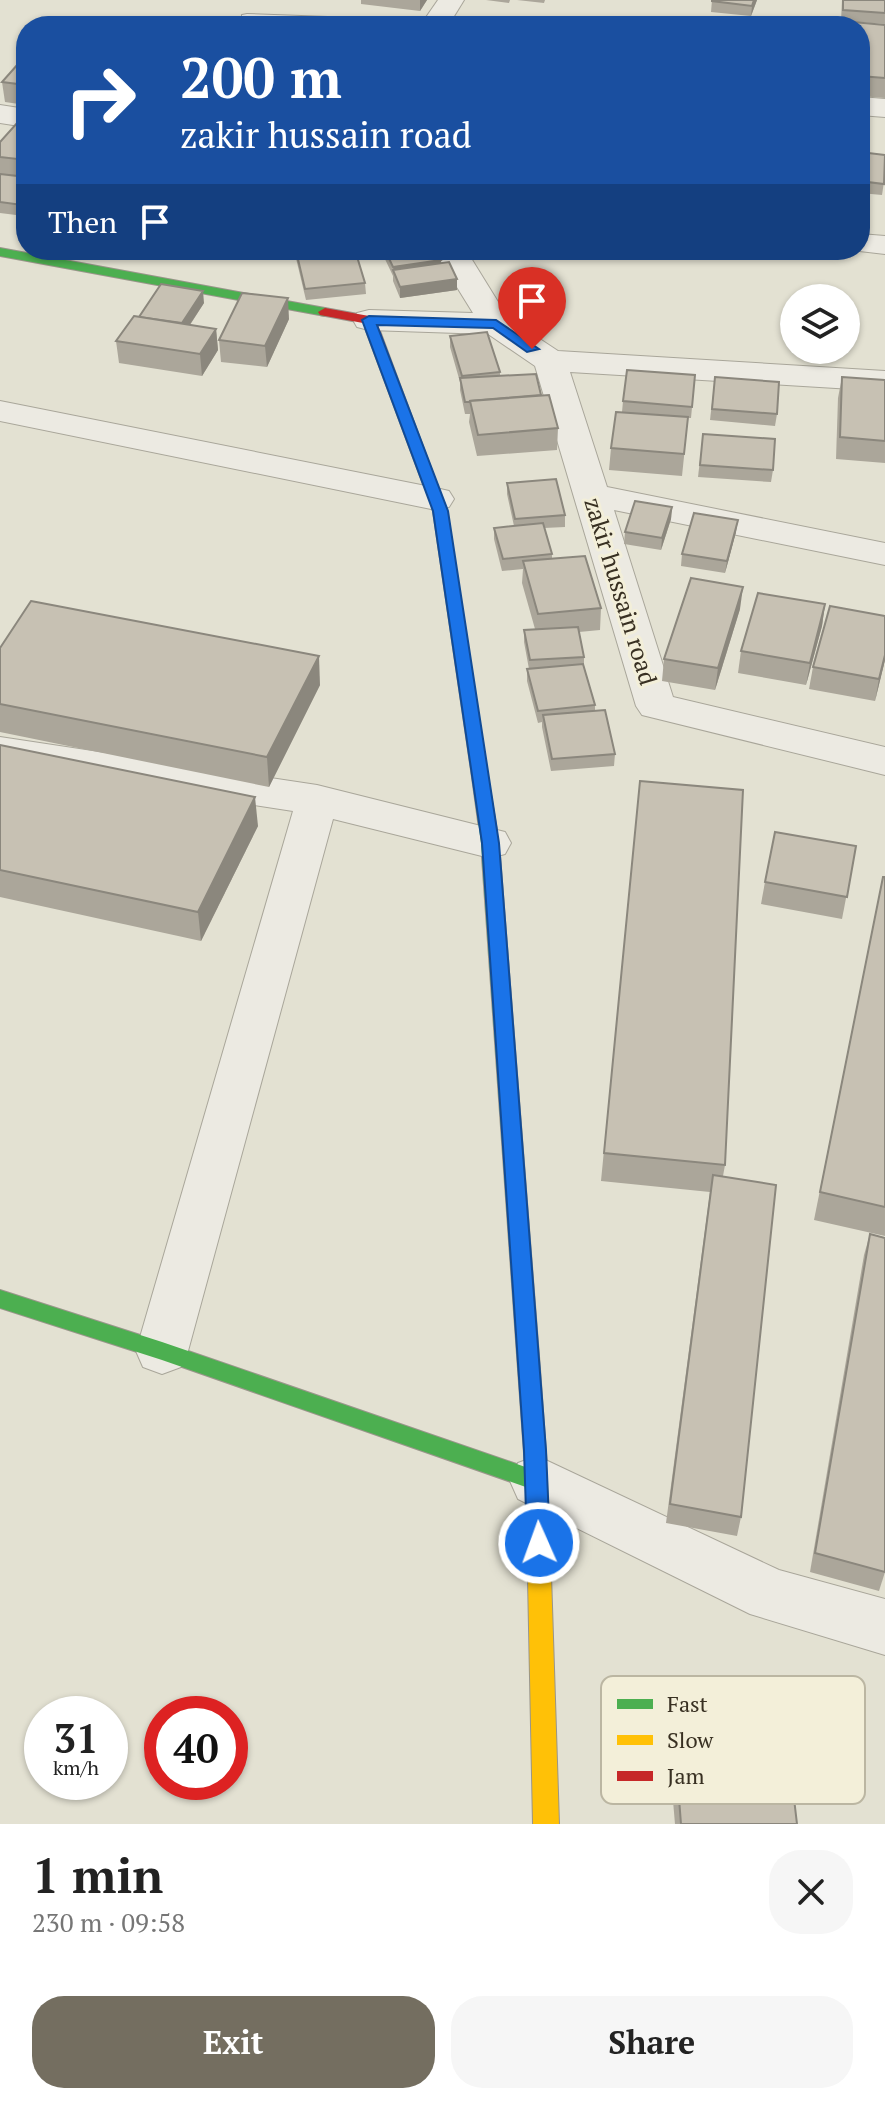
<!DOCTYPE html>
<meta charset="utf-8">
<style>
body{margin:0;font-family:"PT Serif",serif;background:#f6f6f6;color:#222;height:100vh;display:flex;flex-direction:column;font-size:30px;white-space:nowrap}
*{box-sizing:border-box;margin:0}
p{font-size:26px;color:#767676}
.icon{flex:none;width:44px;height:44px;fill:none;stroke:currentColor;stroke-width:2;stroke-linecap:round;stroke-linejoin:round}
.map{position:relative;height:1824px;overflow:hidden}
.side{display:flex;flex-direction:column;background:#fff;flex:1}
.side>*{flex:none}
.guide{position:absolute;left:16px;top:16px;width:854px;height:244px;border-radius:32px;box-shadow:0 2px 6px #0004;background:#1a4fa0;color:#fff;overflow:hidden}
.buttons{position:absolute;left:780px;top:284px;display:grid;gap:16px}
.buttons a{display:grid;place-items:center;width:80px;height:80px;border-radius:50%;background:#fff;box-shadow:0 2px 6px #0004;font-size:40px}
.speed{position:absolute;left:24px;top:1696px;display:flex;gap:16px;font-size:40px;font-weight:700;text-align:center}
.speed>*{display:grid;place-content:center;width:104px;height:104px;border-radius:50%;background:#fff;box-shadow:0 2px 6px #0004;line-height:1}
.speed small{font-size:20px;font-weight:400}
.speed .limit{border:12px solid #d22;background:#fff;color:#111}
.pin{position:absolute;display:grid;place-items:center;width:68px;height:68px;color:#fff;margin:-82px -34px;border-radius:50% 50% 50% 0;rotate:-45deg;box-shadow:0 0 8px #0007}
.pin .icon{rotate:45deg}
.me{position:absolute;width:88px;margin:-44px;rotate:358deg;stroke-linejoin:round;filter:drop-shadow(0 0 6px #0008)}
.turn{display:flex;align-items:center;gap:28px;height:168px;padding:0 32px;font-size:36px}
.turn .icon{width:104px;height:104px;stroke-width:2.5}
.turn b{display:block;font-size:56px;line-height:68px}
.then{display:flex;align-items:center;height:76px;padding:0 32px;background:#0003;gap:16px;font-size:30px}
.round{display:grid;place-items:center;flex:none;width:84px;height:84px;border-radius:32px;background:#f6f6f6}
.head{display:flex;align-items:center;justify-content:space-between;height:136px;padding:0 32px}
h1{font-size:48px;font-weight:800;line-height:60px}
.button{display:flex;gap:16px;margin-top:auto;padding:16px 32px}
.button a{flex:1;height:92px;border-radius:32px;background:#746e60;color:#fff;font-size:32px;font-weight:800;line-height:92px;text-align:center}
.button a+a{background:#f6f6f6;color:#222}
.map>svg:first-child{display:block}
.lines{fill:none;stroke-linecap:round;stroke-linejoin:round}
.lane-casing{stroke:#a9a69a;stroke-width:2}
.street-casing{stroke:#a9a69a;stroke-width:2}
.fast-casing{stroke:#99958a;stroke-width:2}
.slow-casing{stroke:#99958a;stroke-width:2}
.jam-casing{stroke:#99958a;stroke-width:2}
.lane{fill:#eceae2;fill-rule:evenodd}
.street{fill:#eceae2;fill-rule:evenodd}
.fast{fill:#4caf50;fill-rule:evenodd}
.slow{fill:#ffc107;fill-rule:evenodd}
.jam{fill:#c62828;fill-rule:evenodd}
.wall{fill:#aba69a}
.shaded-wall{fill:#8b877d}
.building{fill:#c7c1b3;stroke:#8b877d;stroke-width:2}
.route{fill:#1a73e8;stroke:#114b97;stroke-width:2}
.labels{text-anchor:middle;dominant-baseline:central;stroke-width:6;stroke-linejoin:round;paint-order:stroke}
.street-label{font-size:24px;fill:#383022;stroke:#f3efd9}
.key{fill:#f3efd9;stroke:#bbb6a2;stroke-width:2}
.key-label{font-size:22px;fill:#383022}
</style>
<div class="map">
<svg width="885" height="1824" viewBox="0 0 885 1824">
<rect width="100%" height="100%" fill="#e3e1d2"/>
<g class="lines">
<g class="lane-casing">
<path id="lane" d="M247 14 435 21 442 25 344 26 242 21V15Z"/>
</g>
<g class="street-casing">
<g id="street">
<path d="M438 0H464L448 26H420Z"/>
<path d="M860 97 885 99V117L860 115Z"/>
<path d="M0 105 26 109V127L0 123Z"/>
<path d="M860 234 885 236V254L851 250H860Z"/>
<path d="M434 250H466L508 318 558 351 885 371V391L570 372 607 487 885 543V565L614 510 673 697 885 747V775L642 715 636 706 535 366 488 334 369 330 357 327 353 320 357 313 369 310 473 313Z"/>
<path d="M0 401 436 488 449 491 454 499 449 507 436 510 0 421Z"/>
<path d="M0 737 317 785 505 832 511 843 505 854 490 858 333 819 188 1351 181 1367 162 1374 143 1367 136 1351 293 811 0 765Z"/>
<path d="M537 1456 779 1570 885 1599V1655L750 1614 518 1499 510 1481 518 1463Z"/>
</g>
</g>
<g class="fast-casing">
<g id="fast">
<path d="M0 248 325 308 332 312 325 316 0 256Z"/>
<path d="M480 771 488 777 499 843 540 1369 537 1376 529 1378 521 1376 518 1369 481 843 472 777Z"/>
<path d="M0 1290 162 1342 537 1471 545 1474 548 1481 545 1488 537 1491 162 1360 0 1308Z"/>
</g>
</g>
<g class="slow-casing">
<path id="slow" d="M529 1360 537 1362 540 1369 548 1481 559 1824H533L526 1481 518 1369 521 1362Z"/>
</g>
<g class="jam-casing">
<path id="jam" d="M325 308 369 316 376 320 447 511 488 777 486 781H474L472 777 433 511 363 323 320 315 318 312Z"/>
</g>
<use href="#lane" class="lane"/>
<use href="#street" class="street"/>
<use href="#fast" class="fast"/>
<use href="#slow" class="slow"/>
<use href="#jam" class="jam"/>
</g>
<g class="wall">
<path d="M361 0H427L420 11 361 4Z"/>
<path d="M486 0H510L509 3Z"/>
<path d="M517 0H545L544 3Z"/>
<path d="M712 0H757L751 16 711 12Z"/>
<path d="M842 0H885V24L841 21Z"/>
<path d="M885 25V98L860 96V26Z"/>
<path d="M26 55V105L5 102 2 82Z"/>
<path d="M26 113V213L24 216 0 213V142Z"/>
<path d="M860 152 885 175 882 195 860 193Z"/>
<path d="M178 250H216L213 255Z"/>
<path d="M294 250H355L365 283 366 294 306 300Z"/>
<path d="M378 250H436L441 263 457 279V290L400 298 393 281V276L384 257 383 252 379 253Z"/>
<path d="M204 303 190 325 216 329 218 350 202 376 119 363 116 341 139 317Z"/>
<path d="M289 319 267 367 221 362 219 340Z"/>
<path d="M450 336 500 372V376L541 395 558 428 557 450 477 456 469 422 470 414H465L460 390V382L450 347Z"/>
<path d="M695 375 691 418H688L682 476 609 470 611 448 622 412 623 401Z"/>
<path d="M715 377 777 414 775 426 710 420Z"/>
<path d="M842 377 885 380V463L836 459 838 398Z"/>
<path d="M703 434 773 470 771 482 698 477Z"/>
<path d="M507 483 565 515V527L544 528 552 554V559L601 608 600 630 579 632 584 657V666L595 705V711L615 754 614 766 551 771 542 727V722L538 723 527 681V669H529L524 642V630L535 629 522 583 523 569 502 571 494 539V528L514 526 507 494Z"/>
<path d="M672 507 671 519 661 550 624 544 625 532Z"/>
<path d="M736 532 725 573 681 566 682 554Z"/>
<path d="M825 604 822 626 806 685 738 673 741 651Z"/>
<path d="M740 609 715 690 662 681 664 659Z"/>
<path d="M884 616 885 660 875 701 809 689 813 667Z"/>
<path d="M0 648 320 685 269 787 0 732Z"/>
<path d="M0 745 258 826 201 941 0 897Z"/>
<path d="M640 781 725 1165 723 1176 741 1517 737 1536 666 1523 710 1192 601 1181Z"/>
<path d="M856 846 842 919 761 904 765 882Z"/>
<path d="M885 877V1236L814 1220 877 906Z"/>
<path d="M870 1234 885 1572 879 1591 810 1572 864 1255Z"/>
<path d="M672 1707 797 1824H675L667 1730Z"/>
</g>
<g class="shaded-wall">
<path d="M420 0H427L420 11Z"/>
<path d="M754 0H757L751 16 752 6Z"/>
<path d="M26 199V213L24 216 22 205Z"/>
<path d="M441 260V271L394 272 393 267Z"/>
<path d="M457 279V290L400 298V287Z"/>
<path d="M203 291 204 303 179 341 178 329Z"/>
<path d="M288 298 289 319 267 367 265 346Z"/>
<path d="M216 329 218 350 202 376 200 354Z"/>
<path d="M672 507 671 519 661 550 662 538Z"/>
<path d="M738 520 736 532 725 573 727 561Z"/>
<path d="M743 587 740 609 715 690 718 668Z"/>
<path d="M825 604 822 626 806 685 810 663Z"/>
<path d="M885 655V660L875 701 879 679Z"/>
<path d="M319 656 320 685 269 787 267 757Z"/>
<path d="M255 797 258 826 201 941 198 912Z"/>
</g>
<g class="building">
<path d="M712 0H754L752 6 712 1Z"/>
<path d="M843 0H885V13L843 10Z"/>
<path d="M338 19 392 26H333Z"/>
<path d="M853 22 885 25V78L860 76V26H853Z"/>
<path d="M26 55V85L2 82Z"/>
<path d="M26 113V160L0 157V142Z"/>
<path d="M860 152 885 155 884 184 860 181Z"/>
<path d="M0 174 26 177V199L22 205 0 202Z"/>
<path d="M343 250H355L365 283 305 289 297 255Z"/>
<path d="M385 250H436L441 260 393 267Z"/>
<path d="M449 262 457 279 400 287 393 270Z"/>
<path d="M161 284 203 291 182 323 139 317Z"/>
<path d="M242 293 288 298 265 346 219 340Z"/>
<path d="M134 316 216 329 200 354 116 341Z"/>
<path d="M487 332 500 372 462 376 450 336Z"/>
<path d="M627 370 695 375 692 407 623 401Z"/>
<path d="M536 374 541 395 470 401V402H465L460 378Z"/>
<path d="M715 377 779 382 777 414 712 409Z"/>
<path d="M842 377 885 380V441L840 437Z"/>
<path d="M549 395 558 428 478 435 470 401Z"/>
<path d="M616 412 688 417 684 454 611 448Z"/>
<path d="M703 434 775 439 773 470 700 465Z"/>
<path d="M556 479 565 515 515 519 507 483Z"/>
<path d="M635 501 672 507 662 538 625 532Z"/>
<path d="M694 513 738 520 727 561 682 554Z"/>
<path d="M543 523 552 554 503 559 494 528Z"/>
<path d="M585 556 601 608 538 614 523 561Z"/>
<path d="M691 578 743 587 718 668 664 659Z"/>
<path d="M758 593 825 604 810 663 741 651Z"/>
<path d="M31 601 319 656 267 757 0 704V648Z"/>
<path d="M830 606 885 616V655L879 679 813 667Z"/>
<path d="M578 627 584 657 530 660 524 630Z"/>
<path d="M583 664 595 705 538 711 527 669Z"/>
<path d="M605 710 615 754 552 759 543 715Z"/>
<path d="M0 745 255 797 198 912 0 870Z"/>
<path d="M640 781 743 790 725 1165 604 1153Z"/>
<path d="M775 832 856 846 847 897 765 882Z"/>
<path d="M883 877H885V1207L820 1192Z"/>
<path d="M713 1175 776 1185 741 1517 670 1504Z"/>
<path d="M870 1234 885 1238V1572L815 1553Z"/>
<path d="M783 1705 797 1824H681L672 1707Z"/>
</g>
<path class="route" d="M369 316 496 320 539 349 527 352 493 328 377 325 448 511 499 843 546 1450 550 1543 547 1551 539 1554 530 1551 527 1543 524 1450 482 843 433 511 362 320Z"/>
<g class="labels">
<g class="street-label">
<text transform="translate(621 591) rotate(73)">zakir hussain road</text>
</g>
</g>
<rect x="601" y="1676" width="264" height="128" rx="12" class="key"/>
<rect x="617" y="1699" width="36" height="10" fill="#4caf50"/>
<rect x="617" y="1735" width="36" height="10" fill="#ffc107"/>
<rect x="617" y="1771" width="36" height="10" fill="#c62828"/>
<g class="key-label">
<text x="667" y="1712">Fast</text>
<text x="667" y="1748">Slow</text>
<text x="667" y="1784">Jam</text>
</g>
</svg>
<div class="buttons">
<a><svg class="icon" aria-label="layers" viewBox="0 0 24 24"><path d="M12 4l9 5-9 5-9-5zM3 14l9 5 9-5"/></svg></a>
</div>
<div class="speed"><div>31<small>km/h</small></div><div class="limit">40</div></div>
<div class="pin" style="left:532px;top:349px;background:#d93025"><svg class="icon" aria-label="arrive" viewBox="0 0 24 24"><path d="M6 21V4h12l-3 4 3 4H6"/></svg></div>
<svg class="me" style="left:539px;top:1543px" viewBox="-20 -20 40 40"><circle r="17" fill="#1a73e8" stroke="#fff" stroke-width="3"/><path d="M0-11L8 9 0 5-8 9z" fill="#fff"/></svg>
<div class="guide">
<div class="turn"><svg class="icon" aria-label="right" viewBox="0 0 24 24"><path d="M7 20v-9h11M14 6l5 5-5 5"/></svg><div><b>200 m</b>zakir hussain road</div></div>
<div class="then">Then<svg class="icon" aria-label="arrive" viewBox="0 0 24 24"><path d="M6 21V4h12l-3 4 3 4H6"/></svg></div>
</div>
</div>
<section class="side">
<div class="head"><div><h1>1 min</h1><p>230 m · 09:58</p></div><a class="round"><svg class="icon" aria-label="close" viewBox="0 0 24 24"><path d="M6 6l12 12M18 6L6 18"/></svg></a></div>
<div class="button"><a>Exit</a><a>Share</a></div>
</section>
